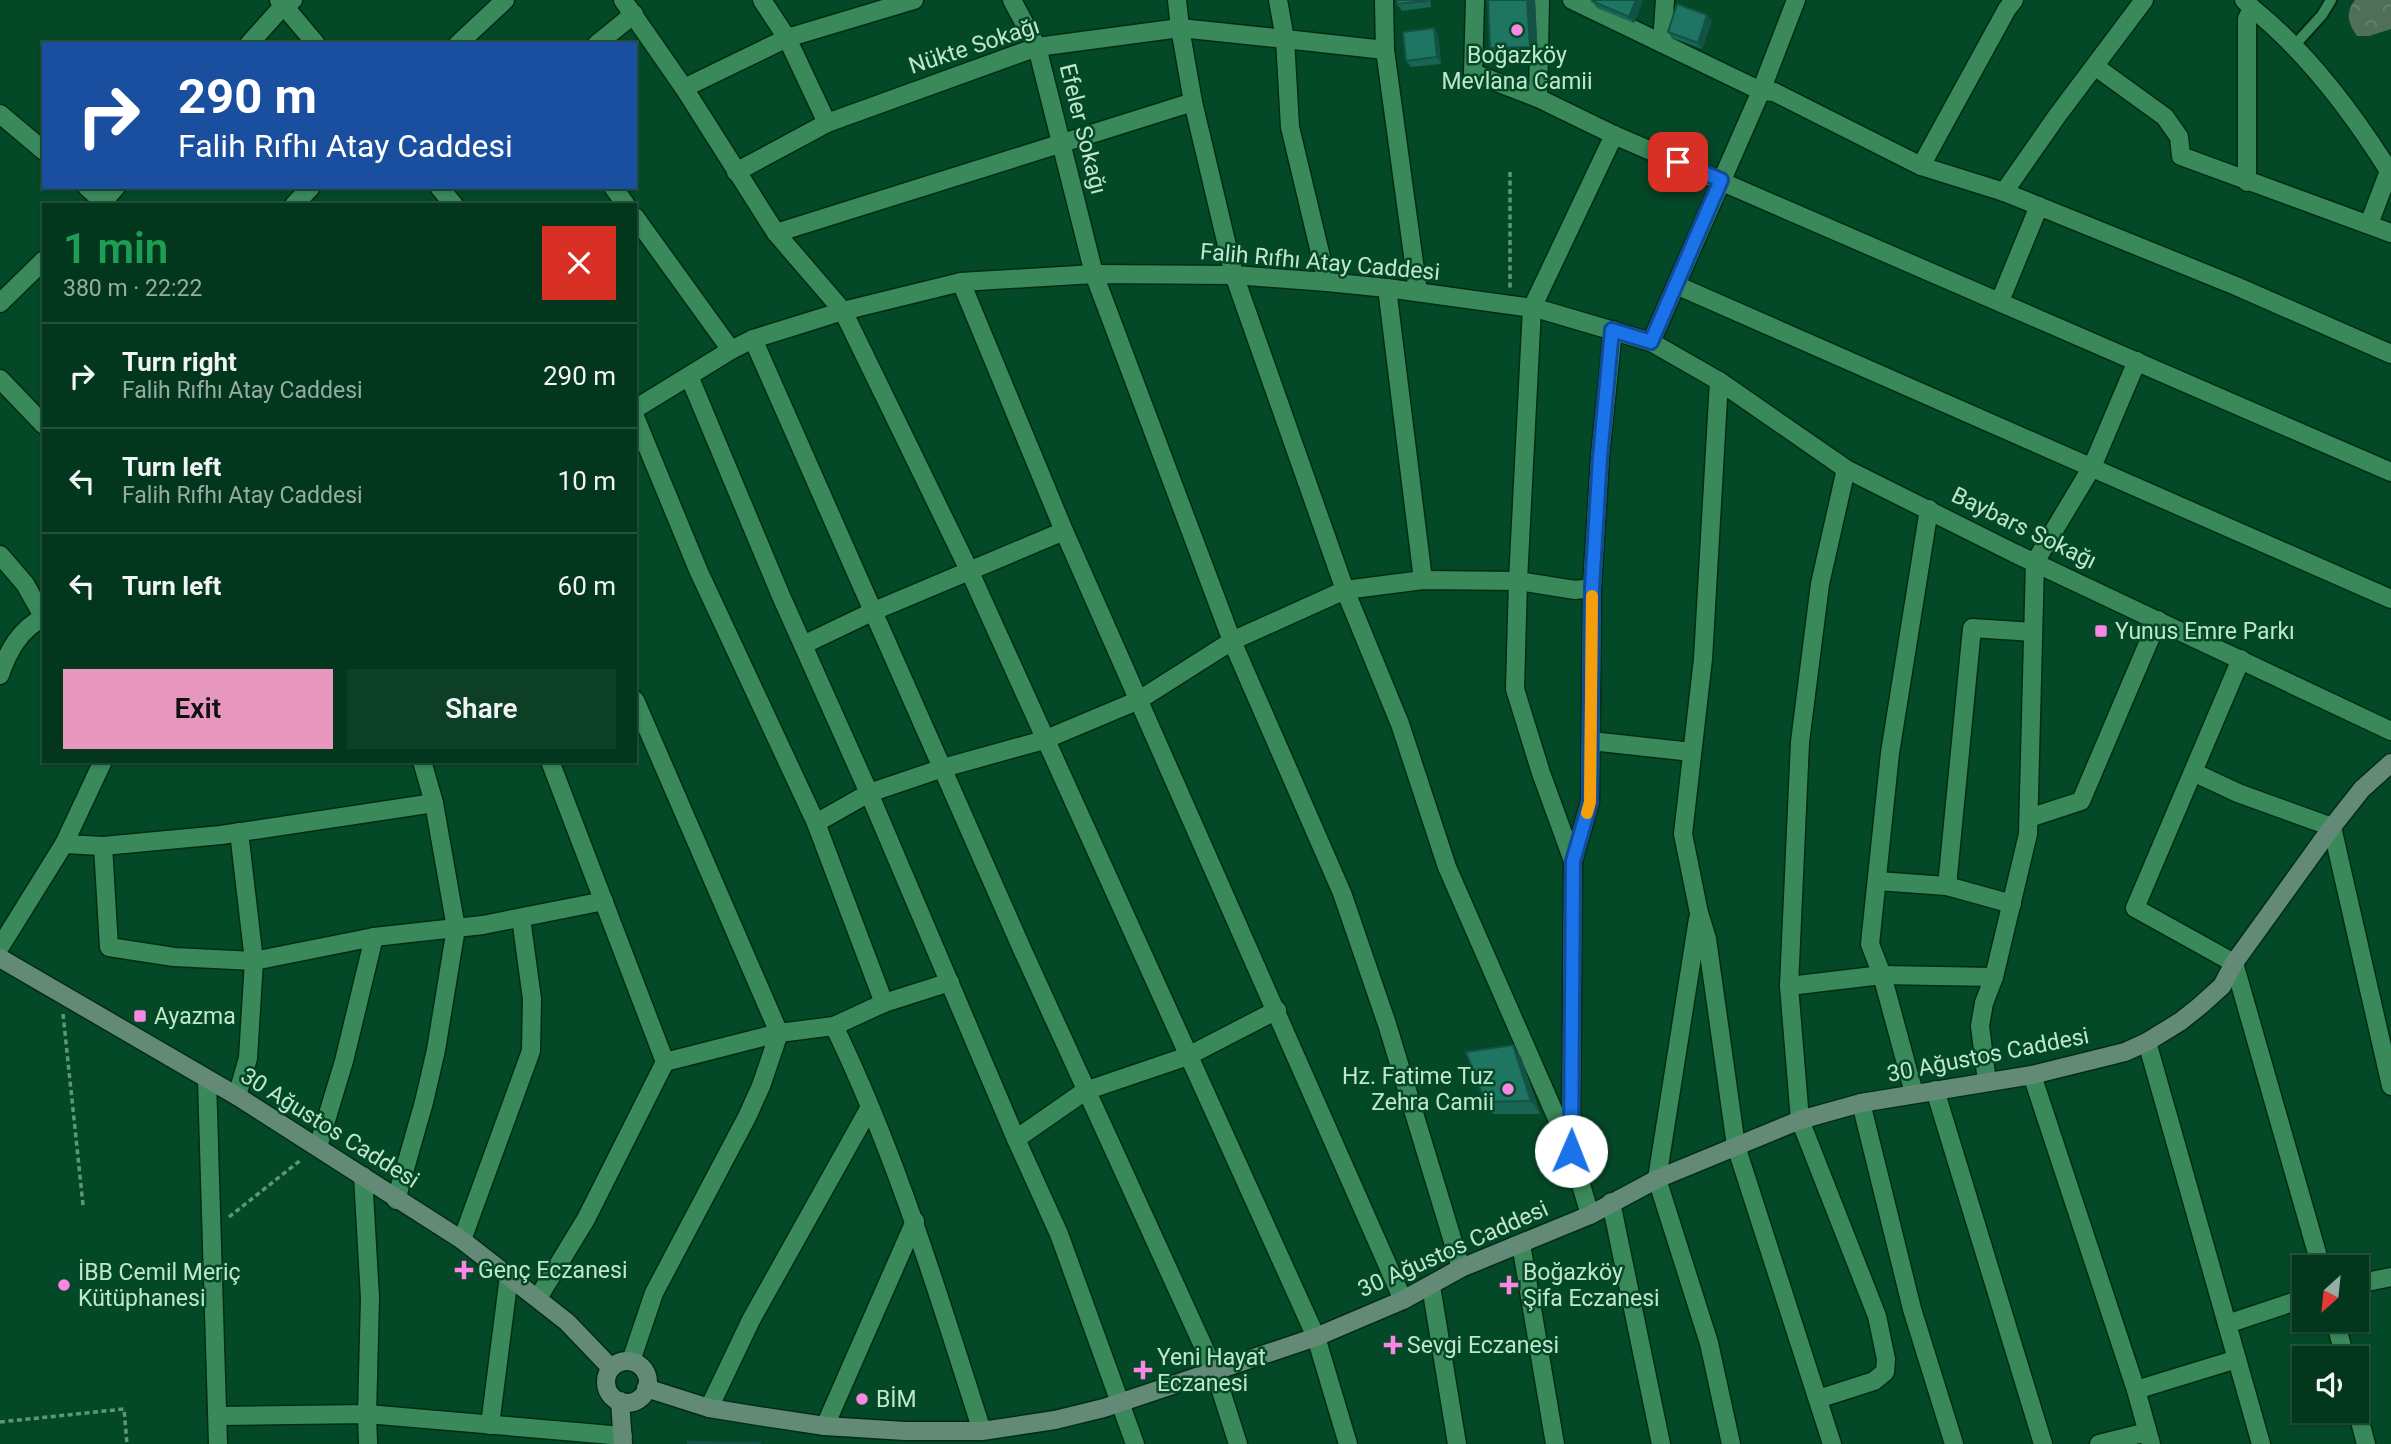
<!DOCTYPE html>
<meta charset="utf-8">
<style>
body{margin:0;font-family:Roboto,sans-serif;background:#0d3f26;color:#f1f3f6;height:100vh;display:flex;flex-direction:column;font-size:26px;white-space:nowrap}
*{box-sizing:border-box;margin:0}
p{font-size:23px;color:#97aca4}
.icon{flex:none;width:38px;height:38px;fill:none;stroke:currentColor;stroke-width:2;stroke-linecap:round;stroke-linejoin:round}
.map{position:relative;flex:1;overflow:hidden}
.side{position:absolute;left:42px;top:203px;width:595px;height:560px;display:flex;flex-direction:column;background:#03371d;border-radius:0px;box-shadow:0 2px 5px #0004,0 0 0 2px #24513b}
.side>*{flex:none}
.banner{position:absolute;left:42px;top:42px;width:595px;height:147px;border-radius:0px;box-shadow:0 2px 5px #0004,0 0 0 2px #24513b;background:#1a4fa0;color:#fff;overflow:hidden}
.needle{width:46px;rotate:207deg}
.controls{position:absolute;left:2292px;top:1255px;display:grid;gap:14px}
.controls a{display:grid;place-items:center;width:77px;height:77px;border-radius:0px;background:#03371d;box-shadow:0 2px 5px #0004,0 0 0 2px #24513b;font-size:35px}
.pin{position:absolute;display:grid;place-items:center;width:60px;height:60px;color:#fff;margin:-30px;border-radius:14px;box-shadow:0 4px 10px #0006}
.me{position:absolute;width:77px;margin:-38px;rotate:1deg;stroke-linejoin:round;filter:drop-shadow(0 0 5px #0008)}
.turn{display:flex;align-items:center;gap:24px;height:147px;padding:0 21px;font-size:32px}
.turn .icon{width:91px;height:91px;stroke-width:2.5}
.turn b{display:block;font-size:49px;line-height:60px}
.round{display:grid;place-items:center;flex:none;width:74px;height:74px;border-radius:0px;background:#0d3f26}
.overview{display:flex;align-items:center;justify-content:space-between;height:119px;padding:0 21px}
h1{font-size:42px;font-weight:600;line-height:52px;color:#1e9e55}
.action{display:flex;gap:14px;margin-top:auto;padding:14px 21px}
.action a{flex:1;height:80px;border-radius:0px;background:#e797bd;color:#111;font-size:28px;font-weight:600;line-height:80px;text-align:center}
.action a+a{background:#0d3f26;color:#f1f3f6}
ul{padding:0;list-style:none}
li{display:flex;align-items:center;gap:21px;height:105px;padding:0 21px;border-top:2px solid #24513b}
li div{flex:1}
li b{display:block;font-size:26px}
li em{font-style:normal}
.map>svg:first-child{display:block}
.forest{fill:url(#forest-crowns)}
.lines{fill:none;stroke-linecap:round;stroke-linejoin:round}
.service-casing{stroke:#002c15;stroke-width:14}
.minor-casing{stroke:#002c15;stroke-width:21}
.tertiary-casing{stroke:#002c15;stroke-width:21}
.secondary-casing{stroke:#002c15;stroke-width:21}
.path{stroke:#609678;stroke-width:3.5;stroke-dasharray:5 3.5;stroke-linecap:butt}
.service{stroke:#39895a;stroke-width:10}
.minor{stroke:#39895a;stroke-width:18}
.tertiary{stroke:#39895a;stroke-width:18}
.secondary{stroke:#638a76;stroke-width:18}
.wall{fill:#196554}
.shaded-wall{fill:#145245}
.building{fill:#1d7562;stroke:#145245;stroke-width:2}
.route-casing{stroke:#114b97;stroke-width:18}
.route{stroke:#1a73e8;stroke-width:12}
.slow{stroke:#f59e0b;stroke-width:12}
.poi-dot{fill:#fb87e5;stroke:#044927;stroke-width:2.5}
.labels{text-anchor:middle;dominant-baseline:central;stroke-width:5;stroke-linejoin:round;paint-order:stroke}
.street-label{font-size:23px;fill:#c0e7cc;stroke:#044927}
.poi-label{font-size:23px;fill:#c0e7cc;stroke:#044927;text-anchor:start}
</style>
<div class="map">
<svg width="2391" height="1444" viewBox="0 0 2391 1444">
<defs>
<pattern id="forest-crowns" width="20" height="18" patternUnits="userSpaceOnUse" patternTransform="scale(1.75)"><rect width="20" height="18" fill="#506f5a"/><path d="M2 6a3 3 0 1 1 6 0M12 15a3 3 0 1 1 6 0" fill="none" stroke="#678470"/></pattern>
</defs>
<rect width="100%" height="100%" fill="#044927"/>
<path class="forest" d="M2355 0H2391V29L2369 36H2357C2348 23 2345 13 2355 0Z"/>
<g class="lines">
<g class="service-casing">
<path id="service" d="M2293 47 2322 15 2331 0"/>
</g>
<g class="minor-casing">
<g id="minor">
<path d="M279 0 316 44"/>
<path d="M623 0 684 88 776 233 843 311 969 570 1316 1337 1348 1444"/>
<path d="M762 0 787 38 914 0"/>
<path d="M1012 0 1037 47 1094 274 1232 641 1342 893 1387 1024 1461 1268"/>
<path d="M1278 0 1285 39 1385 50 1418 292"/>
<path d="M1384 0 1385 50"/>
<path d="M1475 0 1473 73 1538 98 1614 135 2391 472"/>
<path d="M1572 0 1761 91 1774 92 1921 166 2004 192 2236 286 2391 354"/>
<path d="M2244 0 2252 8 2247 19V182"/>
<path d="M2252 8C2307 52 2352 112 2389 171L2369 224"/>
<path d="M1662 43 1665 0"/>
<path d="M249 44 283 6 293 0"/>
<path d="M458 44 505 0"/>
<path d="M597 44 634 14"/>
<path d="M2096 67 2165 117 2179 137 2181 156 2391 233"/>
<path d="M684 88 787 38 827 123"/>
<path d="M1538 98 1540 0"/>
<path d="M1193 102 1234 275 1345 590 1400 724 1447 867 1571 1151 1590 1215"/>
<path d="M0 114 44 151"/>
<path d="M1921 166 2007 9 2014 0"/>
<path d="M736 172 827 123 1037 47 1180 28 1285 39 1290 127 1327 282"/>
<path d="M87 187 107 205"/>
<path d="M439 187 454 205"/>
<path d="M613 187 626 205"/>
<path d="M2004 192 2057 116 2144 0"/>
<path d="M100 205 116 187"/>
<path d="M294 205 311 187"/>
<path d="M635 217 731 350"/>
<path d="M776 233 1193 102 1180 28 1177 0"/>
<path d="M961 282 1064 531 1403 1300"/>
<path d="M1676 285 2391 599"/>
<path d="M1387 288 1423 580"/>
<path d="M2000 301 2039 206"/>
<path d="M0 303 44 260"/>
<path d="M753 339 1022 949 1215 1372 1238 1444"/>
<path d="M1651 342 1719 381 1846 469 2014 553 2391 731"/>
<path d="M689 376 781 596 869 793 1016 1139 1059 1234 1135 1444"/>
<path d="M0 379 44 425"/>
<path d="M1719 381 1703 659 1683 834 1699 913 1707 939 1736 1146 1832 1444"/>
<path d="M635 417 699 572 816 823 884 1003"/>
<path d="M0 555 25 584 43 616"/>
<path d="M803 645 874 611 1064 531"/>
<path d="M2241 659 2135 908 2234 963 2321 1267"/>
<path d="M1591 741 1692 752"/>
<path d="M2193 772 2238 793 2332 827 2391 1086"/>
<path d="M2029 818 2081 801 2158 620"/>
<path d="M816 823 869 793 943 768 1044 740 1139 700 1232 641 1345 590 1423 580 1518 581 1575 590 1592 588"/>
<path d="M64 844 103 846 221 835 434 803"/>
<path d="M103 846 109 947 174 957 254 961 374 937 483 925 604 901"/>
<path d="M1573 861 1541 773 1515 689 1518 581 1532 308 1614 135"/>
<path d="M1877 881 1947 886 2012 904"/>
<path d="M1947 886 1972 628 2033 632"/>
<path d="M1698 919 1657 1179 1709 1343 1731 1444"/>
<path d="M0 947 64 844 103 761"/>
<path d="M1789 986 1882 975 1994 977 2028 834 2035 562 2092 467 2137 361"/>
<path d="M834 1026C897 1156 938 1294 982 1431"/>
<path d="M2147 1042 2261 1444"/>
<path d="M665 1062 779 1033 834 1026 884 1003 950 982"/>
<path d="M2032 1075 2136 1390 2151 1444"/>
<path d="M207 1080 218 1444"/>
<path d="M1987 1082 1980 1026 1984 1003 1994 977"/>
<path d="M1935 1090 2043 1444"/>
<path d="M1914 1093 1882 975 1870 944 1890 753 1929 509"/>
<path d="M237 1096 248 1058 254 961 239 832"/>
<path d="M1861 1103 1912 1309 1954 1444"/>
<path d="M1016 1139 1085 1091 1188 1056 1277 1010"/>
<path d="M1571 1142 1573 861 1590 802 1592 588 1600 457 1613 330"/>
<path d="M318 1147 344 1061 374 937"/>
<path d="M363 1176 370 1298 367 1414 368 1444"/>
<path d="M396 1200 424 1102 436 1050 456 928 434 803 422 761"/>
<path d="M1611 1202 1661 1444"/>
<path d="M462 1240 531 1051 532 999 521 918"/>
<path d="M1521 1244 1555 1444"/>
<path d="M2357 1284 2391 1277"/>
<path d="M1431 1286 1457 1444"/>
<path d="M538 1298 586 1219 665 1062 550 761"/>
<path d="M2335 1320 2345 1358"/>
<path d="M2227 1324 2305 1298"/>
<path d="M631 1361 654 1293 747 1117 761 1086 779 1033 635 700"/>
<path d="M2136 1390 2237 1359"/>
<path d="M1818 1399 1874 1381 1885 1372 1886 1359 1877 1316 1800 1120 1789 986 1800 742 1820 584 1846 469"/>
<path d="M709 1408 751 1320 870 1107"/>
<path d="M2357 1410 2366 1444"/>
<path d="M218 1416 367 1414 623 1436"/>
<path d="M490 1425 509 1276"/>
<path d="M825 1426 915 1221"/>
<path d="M2099 1444 2147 1432"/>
</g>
</g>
<g class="tertiary-casing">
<g id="tertiary">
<path d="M635 409 731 350 753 339 843 311 961 282 1094 274 1234 275 1327 282 1387 288 1539 309 1651 342 1761 91 1796 0"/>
<path d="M0 675C8 651 20 629 44 617"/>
</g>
</g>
<g class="secondary-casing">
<g id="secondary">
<path d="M0 958 237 1096 462 1240 567 1322 611 1368"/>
<circle cx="627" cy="1382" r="21"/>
<path d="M646 1388 709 1408 765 1417 825 1426 905 1431H982L1055 1420 1104 1408 1316 1337 1403 1300 1461 1268 1590 1215 1657 1179 1800 1120 1861 1103 2032 1075 2125 1052 2147 1042 2181 1021 2201 1005 2222 986 2234 963 2332 827 2362 789 2391 763"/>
<path d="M620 1401 623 1444"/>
</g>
</g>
<g class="path">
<path d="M1510 172V290"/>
<path d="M63 1014 83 1205"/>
<path d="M229 1217 302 1159"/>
<path d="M0 1422 124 1409 127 1444"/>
</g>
<use href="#service" class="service"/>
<use href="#minor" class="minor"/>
<use href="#tertiary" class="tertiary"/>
<use href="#secondary" class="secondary"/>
</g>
<g class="wall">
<path d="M1430 0 1431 7 1402 11 1397 4Z"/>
<path d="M1488 0H1535L1538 59 1499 61 1490 48Z"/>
<path d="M1643 0 1634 23 1597 8 1592 1Z"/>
<path d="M1712 21 1702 49 1672 38 1668 32Z"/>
<path d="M1438 35 1441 64 1411 67 1406 61Z"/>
<path d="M1521 1057 1540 1114H1493L1485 1102Z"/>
</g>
<g class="shaded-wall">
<path d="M1527 0H1535L1538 59 1530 47Z"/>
<path d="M1636 0H1643L1634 23 1629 17Z"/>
<path d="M1707 15 1712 21 1702 49 1698 43Z"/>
<path d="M1434 28 1438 35 1441 64 1437 57Z"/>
<path d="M1513 1045 1521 1057 1540 1114 1531 1101Z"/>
</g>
<g class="building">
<path d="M1397 0H1427V1L1397 4Z"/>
<path d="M1488 0H1527L1530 47 1490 48Z"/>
<path d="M1593 0H1636L1629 17 1592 1Z"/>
<path d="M1677 4 1707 15 1698 43 1668 32Z"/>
<path d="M1434 28 1437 57 1406 61 1403 32Z"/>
<path d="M1513 1045 1531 1101 1485 1102 1466 1052Z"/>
<path d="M688 1442 760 1443V1444H688Z"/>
</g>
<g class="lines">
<g class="route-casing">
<path id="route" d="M1571 1151 1573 861 1590 802 1592 588 1600 457 1612 330 1651 342 1721 180 1678 162"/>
</g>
<use href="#route" class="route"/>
<path class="slow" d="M1587 813 1590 802 1592 596"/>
</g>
<g class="poi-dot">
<circle cx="1517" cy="30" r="7"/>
<rect x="2094" y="624" width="14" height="14" rx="3.5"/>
<rect x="133" y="1009" width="14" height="14" rx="3.5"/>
<circle cx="1508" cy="1089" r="7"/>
<path d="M460.5 1259.5h7v7h7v7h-7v7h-7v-7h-7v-7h7z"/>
<circle cx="64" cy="1285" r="7"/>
<path d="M1505.5 1274.5h7v7h7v7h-7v7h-7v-7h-7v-7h7z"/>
<path d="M1389.5 1334.5h7v7h7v7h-7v7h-7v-7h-7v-7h7z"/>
<path d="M1139.5 1359.5h7v7h7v7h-7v7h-7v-7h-7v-7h7z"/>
<circle cx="862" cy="1399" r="7"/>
</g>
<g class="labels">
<g class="street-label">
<text transform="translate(974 46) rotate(-18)">Nükte Sokağı</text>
<text transform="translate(1083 129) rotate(76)">Efeler Sokağı</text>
<text transform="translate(1320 262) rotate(5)">Falih Rıfhı Atay Caddesi</text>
<text transform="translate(2024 528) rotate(26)">Baybars Sokağı</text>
<text transform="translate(1988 1055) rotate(-11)">30 Ağustos Caddesi</text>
<text transform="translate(330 1128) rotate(32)">30 Ağustos Caddesi</text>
<text transform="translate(1453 1249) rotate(-24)">30 Ağustos Caddesi</text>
</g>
<g class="poi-label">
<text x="1517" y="55" text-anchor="middle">Boğazköy<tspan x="1517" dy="26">Mevlana Camii</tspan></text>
<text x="2115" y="631">Yunus Emre Parkı</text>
<text x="154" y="1016">Ayazma</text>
<text x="1494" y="1076" text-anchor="end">Hz. Fatime Tuz<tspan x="1494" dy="26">Zehra Camii</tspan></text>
<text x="478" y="1270">Genç Eczanesi</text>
<text x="78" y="1272">İBB Cemil Meriç<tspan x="78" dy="26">Kütüphanesi</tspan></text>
<text x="1523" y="1272">Boğazköy<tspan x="1523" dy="26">Şifa Eczanesi</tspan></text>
<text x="1407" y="1345">Sevgi Eczanesi</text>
<text x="1157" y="1357">Yeni Hayat<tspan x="1157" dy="26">Eczanesi</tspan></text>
<text x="876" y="1399">BİM</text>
</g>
</g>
</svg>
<div class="controls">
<a><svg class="needle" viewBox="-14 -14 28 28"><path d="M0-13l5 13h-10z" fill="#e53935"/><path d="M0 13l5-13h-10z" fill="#97aca4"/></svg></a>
<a><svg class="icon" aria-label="sound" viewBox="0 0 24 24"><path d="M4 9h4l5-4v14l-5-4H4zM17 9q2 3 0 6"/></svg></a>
</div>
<div class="pin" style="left:1678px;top:162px;background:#d93025"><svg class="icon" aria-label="arrive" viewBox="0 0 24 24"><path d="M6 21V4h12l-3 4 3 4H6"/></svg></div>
<svg class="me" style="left:1571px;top:1151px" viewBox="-20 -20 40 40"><circle r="19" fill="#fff"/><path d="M0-13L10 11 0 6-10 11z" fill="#1a73e8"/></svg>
<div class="banner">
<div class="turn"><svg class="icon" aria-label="right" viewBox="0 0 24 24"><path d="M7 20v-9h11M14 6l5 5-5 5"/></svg><div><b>290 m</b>Falih Rıfhı Atay Caddesi</div></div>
</div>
<section class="side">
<div class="overview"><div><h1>1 min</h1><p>380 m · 22:22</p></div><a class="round" style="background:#d93025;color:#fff"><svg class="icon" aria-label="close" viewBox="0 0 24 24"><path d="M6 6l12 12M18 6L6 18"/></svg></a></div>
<ul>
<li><svg class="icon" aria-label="right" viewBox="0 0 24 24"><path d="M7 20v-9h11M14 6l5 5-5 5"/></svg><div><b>Turn right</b><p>Falih Rıfhı Atay Caddesi</p></div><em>290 m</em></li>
<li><svg class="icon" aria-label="left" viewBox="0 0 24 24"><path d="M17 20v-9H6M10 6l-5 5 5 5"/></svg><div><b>Turn left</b><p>Falih Rıfhı Atay Caddesi</p></div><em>10 m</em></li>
<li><svg class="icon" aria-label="left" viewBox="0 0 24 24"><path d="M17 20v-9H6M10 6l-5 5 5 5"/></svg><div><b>Turn left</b></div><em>60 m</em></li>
</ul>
<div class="action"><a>Exit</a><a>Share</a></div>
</section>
</div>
